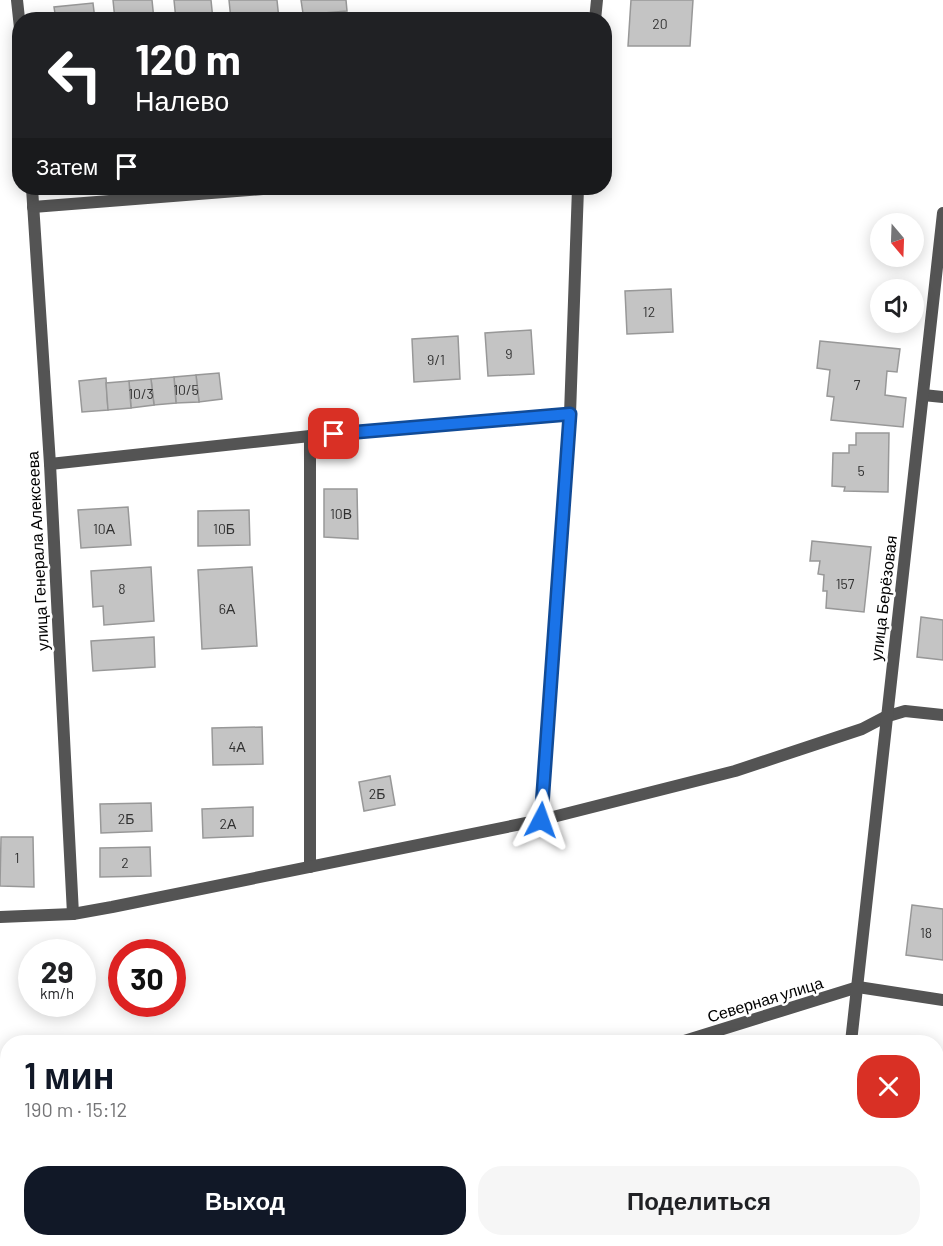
<!DOCTYPE html>
<html lang="ru">
<meta charset="utf-8">
<style>
body{margin:0;font-family:Barlow,sans-serif;background:#f6f6f6;color:#202124;height:100vh;display:flex;flex-direction:column;font-size:22px;white-space:nowrap}
*{box-sizing:border-box;margin:0}
p{font-size:20px;color:#757577}
.icon{flex:none;width:33px;height:33px;fill:none;stroke:currentColor;stroke-width:2;stroke-linecap:round;stroke-linejoin:round}
.map{position:relative;flex:1;overflow:hidden}
.panel{position:absolute;left:0px;top:1035px;width:944px;height:212px;display:flex;flex-direction:column;background:#fff;border-radius:24px 24px 0 0;box-shadow:0 3px 15px #0003}
.panel>*{flex:none}
.banner{position:absolute;left:12px;top:12px;width:600px;height:183px;border-radius:24px;box-shadow:0 3px 15px #0003;background:#202124;color:#fff;overflow:hidden}
.needle{width:39px;rotate:161deg}
.tools{position:absolute;left:870px;top:213px;display:grid;gap:12px}
.tools a{display:grid;place-items:center;width:54px;height:54px;border-radius:50%;background:#fff;box-shadow:0 3px 15px #0003;font-size:30px}
.speed{position:absolute;left:18px;top:939px;display:flex;gap:12px;font-size:30px;font-weight:700;text-align:center}
.speed>*{display:grid;place-content:center;width:78px;height:78px;border-radius:50%;background:#fff;box-shadow:0 3px 15px #0003;line-height:1}
.speed small{font-size:15px;font-weight:400}
.speed .limit{border:9px solid #d22;background:#fff;color:#111}
.pin{position:absolute;display:grid;place-items:center;width:51px;height:51px;color:#fff;margin:-26px;border-radius:12px;box-shadow:0 3px 9px #0006}
.me{position:absolute;width:66px;margin:-33px;rotate:4deg;stroke-linejoin:round;filter:drop-shadow(0 0 4px #0008)}
.turn{display:flex;align-items:center;gap:21px;height:126px;padding:0 24px;font-size:27px}
.turn .icon{width:78px;height:78px;stroke-width:2.5}
.turn b{display:block;font-size:42px;line-height:51px}
.then{display:flex;align-items:center;height:57px;padding:0 24px;background:#0003;gap:12px;font-size:22px}
.round{display:grid;place-items:center;flex:none;width:63px;height:63px;border-radius:24px;background:#f6f6f6}
.head{display:flex;align-items:center;justify-content:space-between;height:102px;padding:0 24px}
h1{font-size:36px;font-weight:600;line-height:45px;color:#111827}
.cta{display:flex;gap:12px;margin-top:auto;padding:12px 24px}
.cta a{flex:1;height:69px;border-radius:24px;background:#111827;color:#fff;font-size:24px;font-weight:600;line-height:69px;text-align:center}
.cta a+a{background:#f6f6f6;color:#202124}
.map>svg:first-child{display:block}
.building{fill:#c4c4c4;stroke:#989898;stroke-width:1.5}
.lines{fill:none;stroke-linecap:round;stroke-linejoin:round}
.minor{stroke:#545454;stroke-width:12}
.route-casing{stroke:#114b97;stroke-width:15}
.route{stroke:#1a73e8;stroke-width:10}
.labels{text-anchor:middle;dominant-baseline:central;stroke-width:5;stroke-linejoin:round;paint-order:stroke}
.number-label{font-size:14px;fill:#313131}
.street-label{font-size:16px;fill:#000;stroke:#fff}
</style>
<div class="map">
<svg width="943" height="1246" viewBox="0 0 943 1246">
<rect width="100%" height="100%" fill="#fff"/>
<g class="building">
<path d="M113 0H152L154 20H115Z"/>
<path d="M174 0H211L213 20H176Z"/>
<path d="M229 0H277L279 20H231Z"/>
<path d="M301 0H346L347 11 324 13 325 20H304Z"/>
<path d="M631 0H693L690 46H628Z"/>
<path d="M93 3 95 20H56L54 7Z"/>
<path d="M671 289 673 332 627 334 625 291Z"/>
<path d="M531 330 534 374 488 376 485 333Z"/>
<path d="M458 336 460 379 414 382 412 339Z"/>
<path d="M820 341 900 349 897 372 887 371 885 395 906 398 903 427 831 420 834 397 827 396 830 370 817 368Z"/>
<path d="M219 373 222 399 199 402 196 375Z"/>
<path d="M196 375 199 402 176 403 174 377Z"/>
<path d="M174 377 176 403 154 405 151 379Z"/>
<path d="M106 378 108 410 82 412 79 381Z"/>
<path d="M151 379 154 405 131 408 129 381Z"/>
<path d="M129 381 131 408 108 410 106 383Z"/>
<path d="M856 433H889L888 492 844 491 845 487 832 486 833 453H849V445H856Z"/>
<path d="M324 489H357L358 539 324 537Z"/>
<path d="M128 507 131 545 81 548 78 510Z"/>
<path d="M249 510 250 545 198 546V511Z"/>
<path d="M812 541 871 547 864 612 826 608 827 591H823L824 575 818 574 820 561H810Z"/>
<path d="M151 567 154 621 104 625 103 606 93 607 91 571Z"/>
<path d="M252 567 257 646 202 649 198 570Z"/>
<path d="M921 617 943 620V660L917 657Z"/>
<path d="M154 637 155 667 93 671 91 641Z"/>
<path d="M262 727 263 764 213 765 212 728Z"/>
<path d="M390 776 395 805 364 811 359 782Z"/>
<path d="M151 803 152 831 101 833 100 804Z"/>
<path d="M253 807V836L203 838 202 809Z"/>
<path d="M1 837H33L34 887 0 886Z"/>
<path d="M150 847 151 876 100 877V848Z"/>
<path d="M912 905 943 909V960L906 955Z"/>
</g>
<g class="lines">
<g class="minor">
<path d="M17 0 20 28"/>
<path d="M595 20 597 0"/>
<path d="M32 188 50 464 73 914"/>
<path d="M33 207 275 188"/>
<path d="M923 395 943 397"/>
<path d="M50 464 310 436 570 414"/>
<path d="M541 820 570 414 578 188"/>
<path d="M310 867V436"/>
<path d="M0 917 73 914 112 907 541 820 735 771 862 729 885 717 905 711 943 715"/>
<path d="M681 1042 858 987 943 1000"/>
<path d="M851 1042 943 213"/>
<path d="M104 1246 127 1239"/>
<path d="M217 1246V1239"/>
<path d="M825 1246 826 1239"/>
</g>
</g>
<g class="lines">
<g class="route-casing">
<path id="route" d="M334 434 570 414 541 820"/>
</g>
<use href="#route" class="route"/>
</g>
<g class="labels">
<g class="number-label">
<text x="660" y="23">20</text>
<text x="649" y="311">12</text>
<text x="509" y="353">9</text>
<text x="436" y="359">9/1</text>
<text x="857" y="384">7</text>
<text x="186" y="389">10/5</text>
<text x="141" y="393">10/3</text>
<text x="861" y="470">5</text>
<text x="341" y="513">10В</text>
<text x="104" y="528">10А</text>
<text x="224" y="528">10Б</text>
<text x="845" y="583">157</text>
<text x="122" y="588">8</text>
<text x="227" y="608">6А</text>
<text x="237" y="746">4А</text>
<text x="377" y="793">2Б</text>
<text x="126" y="818">2Б</text>
<text x="228" y="823">2А</text>
<text x="17" y="857">1</text>
<text x="125" y="862">2</text>
<text x="926" y="932">18</text>
</g>
<g class="street-label">
<text transform="translate(37 551) rotate(-93)">улица Генерала Алексеева</text>
<text transform="translate(883 598) rotate(-83)">улица Берёзовая</text>
<text transform="translate(765 999) rotate(-17)">Северная улица</text>
</g>
</g>
</svg>
<div class="tools">
<a><svg class="needle" viewBox="-14 -14 28 28"><path d="M0-13l5 13h-10z" fill="#e53935"/><path d="M0 13l5-13h-10z" fill="#757577"/></svg></a>
<a><svg class="icon" aria-label="sound" viewBox="0 0 24 24"><path d="M4 9h4l5-4v14l-5-4H4zM17 9q2 3 0 6"/></svg></a>
</div>
<div class="speed"><div>29<small>km/h</small></div><div class="limit">30</div></div>
<div class="pin" style="left:334px;top:434px;background:#d93025"><svg class="icon" aria-label="arrive" viewBox="0 0 24 24"><path d="M6 21V4h12l-3 4 3 4H6"/></svg></div>
<svg class="me" style="left:541px;top:820px" viewBox="-20 -20 40 40"><path d="M0-17L14 15 0 8-14 15z" fill="#1a73e8" stroke="#fff" stroke-width="4"/></svg>
<div class="banner">
<div class="turn"><svg class="icon" aria-label="left" viewBox="0 0 24 24"><path d="M17 20v-9H6M10 6l-5 5 5 5"/></svg><div><b>120 m</b>Налево</div></div>
<div class="then">Затем<svg class="icon" aria-label="arrive" viewBox="0 0 24 24"><path d="M6 21V4h12l-3 4 3 4H6"/></svg></div>
</div>
<section class="panel">
<div class="head"><div><h1>1 мин</h1><p>190 m · 15:12</p></div><a class="round" style="background:#d93025;color:#fff"><svg class="icon" aria-label="close" viewBox="0 0 24 24"><path d="M6 6l12 12M18 6L6 18"/></svg></a></div>
<div class="cta"><a>Выход</a><a>Поделиться</a></div>
</section>
</div>
